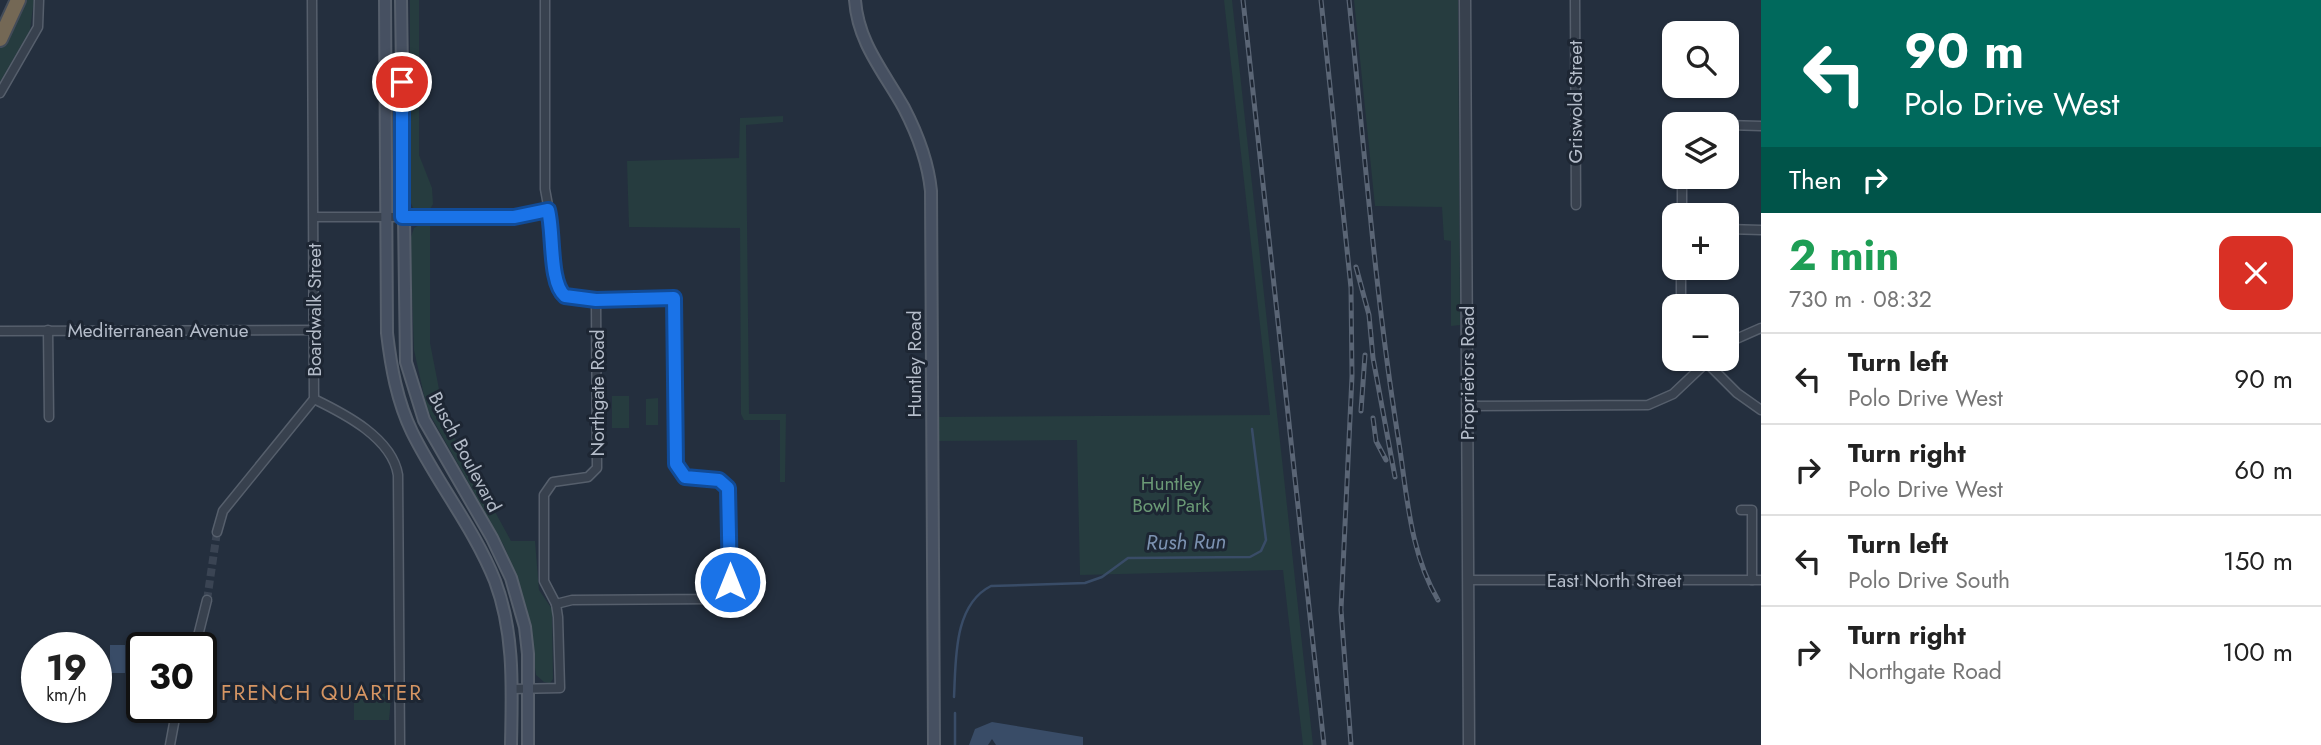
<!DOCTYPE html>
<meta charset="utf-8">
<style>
body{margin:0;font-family:Jost,sans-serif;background:#f2f2f2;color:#222;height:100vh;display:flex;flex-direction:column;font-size:26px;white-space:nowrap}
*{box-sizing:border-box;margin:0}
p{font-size:23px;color:#767676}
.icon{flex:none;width:38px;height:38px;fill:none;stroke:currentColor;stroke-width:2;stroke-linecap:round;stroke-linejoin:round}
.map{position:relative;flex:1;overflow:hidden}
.side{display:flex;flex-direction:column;background:#fff;width:560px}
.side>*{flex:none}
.hud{background:#00695c;color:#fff;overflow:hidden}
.tools{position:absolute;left:1662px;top:21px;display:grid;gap:14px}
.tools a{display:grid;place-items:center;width:77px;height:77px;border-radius:14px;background:#fff;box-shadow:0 2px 5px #0004;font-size:35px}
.speed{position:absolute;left:21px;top:632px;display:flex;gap:14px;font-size:35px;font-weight:700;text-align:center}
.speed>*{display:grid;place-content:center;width:91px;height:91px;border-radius:50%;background:#fff;box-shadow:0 2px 5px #0004;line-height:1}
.speed small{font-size:18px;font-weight:400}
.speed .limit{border:4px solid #111;border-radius:10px;background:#fff;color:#111}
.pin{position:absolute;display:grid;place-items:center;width:60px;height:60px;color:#fff;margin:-30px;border:4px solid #fff;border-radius:50%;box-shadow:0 2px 7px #0007}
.me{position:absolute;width:77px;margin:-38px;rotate:0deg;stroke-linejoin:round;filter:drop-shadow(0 0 5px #0008)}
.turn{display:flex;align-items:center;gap:24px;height:147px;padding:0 28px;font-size:32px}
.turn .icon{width:91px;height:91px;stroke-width:2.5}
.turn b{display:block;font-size:49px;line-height:60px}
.then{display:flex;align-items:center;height:66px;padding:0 28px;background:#0003;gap:14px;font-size:26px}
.round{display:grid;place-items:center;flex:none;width:74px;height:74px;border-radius:14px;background:#f2f2f2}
.head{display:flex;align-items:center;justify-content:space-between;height:119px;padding:0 28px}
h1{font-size:42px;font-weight:700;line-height:52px;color:#1e9e55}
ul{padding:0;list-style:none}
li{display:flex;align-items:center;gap:21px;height:91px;padding:0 28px;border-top:2px solid #e0e0e0}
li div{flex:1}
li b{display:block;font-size:26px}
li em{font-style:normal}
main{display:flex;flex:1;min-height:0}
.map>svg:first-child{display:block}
.green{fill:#263c3f}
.water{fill:#394c67}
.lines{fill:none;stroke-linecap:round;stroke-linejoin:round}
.stream{stroke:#394c67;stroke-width:2.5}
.minor-tunnel{stroke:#3a4453;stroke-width:8;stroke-dasharray:8 4;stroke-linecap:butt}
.minor-casing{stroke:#565f6c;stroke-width:11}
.tertiary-casing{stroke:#565f6c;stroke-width:13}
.secondary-casing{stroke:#565f6c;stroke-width:14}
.motorway-casing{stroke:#434c59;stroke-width:18}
.minor{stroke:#38414e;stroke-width:8}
.tertiary{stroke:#38414e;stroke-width:10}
.secondary{stroke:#465061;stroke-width:10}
.motorway{stroke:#746855;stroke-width:14}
.rail-casing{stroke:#5a6575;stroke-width:5}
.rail{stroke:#1d2633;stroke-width:2.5;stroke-dasharray:8;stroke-linecap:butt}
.route-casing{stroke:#114b97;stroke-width:18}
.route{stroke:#1a73e8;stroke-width:12}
.labels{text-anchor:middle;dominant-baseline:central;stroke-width:6;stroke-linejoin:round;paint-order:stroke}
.street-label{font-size:19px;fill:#b4bcc9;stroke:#1d2633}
.park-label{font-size:19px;fill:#6b9a76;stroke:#1d2633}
.water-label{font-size:21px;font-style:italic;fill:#7c92b1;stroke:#1d2633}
.neighbourhood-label{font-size:21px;letter-spacing:2px;fill:#d59563;stroke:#1d2633}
</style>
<main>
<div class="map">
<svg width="1761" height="745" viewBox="0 0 1761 745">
<rect width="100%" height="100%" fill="#242f3e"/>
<g class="green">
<path d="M25 0H34L30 30 0 82V48Z"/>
<path d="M410 0H419V155L432 188 433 204 430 209 422 213 414 210 410 201Z"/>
<path d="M1224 0H1232L1313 745H1303L1283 570 1080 575 1077 440 932 441 931 417 1270 415Z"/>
<path d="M1354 0H1458L1460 325 1451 326V241L1444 240 1442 207 1375 206Z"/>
<path d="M783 116V122L746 125 749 414H786L785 482H780V420H744L741 414 740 228 629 227 627 161 739 158 740 118Z"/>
<path d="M423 223 430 226V343L445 420 511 541H535L539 590 552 609 553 679 550 683 544 682 536 675 527 608 505 548 427 409 414 350 410 240 414 228Z"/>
<rect x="612" y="396" width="17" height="32"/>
<path d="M658 398V425H646V399Z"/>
<path d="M354 694H388V698H391L389 720H354Z"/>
</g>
<g class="water">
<rect x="110" y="645" width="15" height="28"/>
<path d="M992 722 1083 737V745H996L992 739 988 745H969L975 729Z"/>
</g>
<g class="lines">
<g class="stream">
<path d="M954 697C956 661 953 605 991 586L1085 583 1102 577 1128 558 1250 557 1261 551 1266 540 1252 429"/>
<path d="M955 713V745"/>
</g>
<path class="minor-tunnel" d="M207 600 217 532"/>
<g class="minor-casing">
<g id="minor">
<path d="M545 0V189L552 227 556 284 561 294 575 299 674 298 675 464 685 477 722 482 730 495V582L725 594 712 599 572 600 556 604"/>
<path d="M1575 0 1576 205"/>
<path d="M0 93 38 27 39 0"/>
<path d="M1727 125 1761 126"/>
<path d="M1682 177V215"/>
<path d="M314 217H514L548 210"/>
<path d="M1727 229 1761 230"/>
<path d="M1681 306V268"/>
<path d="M48 330 49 417"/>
<path d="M0 331 315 330"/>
<path d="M1727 343 1761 328"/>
<path d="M1703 359 1737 393 1761 410"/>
<path d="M314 399C345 414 392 438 398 475L400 745"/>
<path d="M1467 406 1648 405 1673 394 1710 359"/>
<path d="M1741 510H1752V580"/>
<path d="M217 532 223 511 314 399 312 0"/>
<path d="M1468 580H1761"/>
<path d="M195 648 207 600"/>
<path d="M512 689 560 688 558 617 556 604 544 581V495L553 482 588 477 597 468 596 300"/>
<path d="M170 745 177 707"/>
</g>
</g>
<g class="tertiary-casing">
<path id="tertiary" d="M1465 0 1469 745"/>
</g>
<g class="secondary-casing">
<g id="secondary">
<path d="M385 0 387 333C391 367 397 401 412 432 437 483 474 528 495 581 515 634 512 690 511 745"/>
<path d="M401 0 406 362 424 420 492 538 511 578 525 627 528 654V745"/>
<path d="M855 0C858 43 884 72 904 108 918 135 928 161 931 191L934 745"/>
</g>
</g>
<g class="motorway-casing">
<path id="motorway" d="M0 39 18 0"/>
</g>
<use href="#minor" class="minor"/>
<use href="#tertiary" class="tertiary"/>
<use href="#secondary" class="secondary"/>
<use href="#motorway" class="motorway"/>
<g class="rail-casing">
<g id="rail">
<path d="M1243 0 1324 745"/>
<path d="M1321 0 1351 288 1352 376 1341 610 1351 745"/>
<path d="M1349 0C1364 145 1375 292 1398 437 1407 492 1409 551 1438 600"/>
<path d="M1356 267 1369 315 1373 358 1395 477"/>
<path d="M1361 411 1365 355"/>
<path d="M1373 418 1376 441 1386 460"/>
</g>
</g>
<use href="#rail" class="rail"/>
</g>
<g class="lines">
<g class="route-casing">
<path id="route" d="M402 82V217H514L548 210C554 233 549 283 565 296L596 300 674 298 676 464 685 477 719 480 728 488 730 582"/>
</g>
<use href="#route" class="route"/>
</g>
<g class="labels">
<g class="street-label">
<text transform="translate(1575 102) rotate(-90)">Griswold Street</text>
<text transform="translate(314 310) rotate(-90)">Boardwalk Street</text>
<text x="158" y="330">Mediterranean Avenue</text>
<text transform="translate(914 364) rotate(-90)">Huntley Road</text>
<text transform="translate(1467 373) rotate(-90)">Proprietors Road</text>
<text transform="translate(597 393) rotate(-90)">Northgate Road</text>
<text transform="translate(465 452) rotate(62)">Busch Boulevard</text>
<text x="1614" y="580">East North Street</text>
</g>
<g class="park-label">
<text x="1171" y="483">Huntley<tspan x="1171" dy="22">Bowl Park</tspan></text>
</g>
<g class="water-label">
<text transform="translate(1186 542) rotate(-1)">Rush Run</text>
</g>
<g class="neighbourhood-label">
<text x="322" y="693">FRENCH QUARTER</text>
</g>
</g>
</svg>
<div class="tools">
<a><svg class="icon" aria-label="search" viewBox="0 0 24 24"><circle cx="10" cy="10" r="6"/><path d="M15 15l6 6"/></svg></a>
<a><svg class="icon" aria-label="layers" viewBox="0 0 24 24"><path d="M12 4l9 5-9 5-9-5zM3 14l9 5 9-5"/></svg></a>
<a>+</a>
<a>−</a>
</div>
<div class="speed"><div>19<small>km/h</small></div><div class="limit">30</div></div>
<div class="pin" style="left:402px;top:82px;background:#d93025"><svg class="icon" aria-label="arrive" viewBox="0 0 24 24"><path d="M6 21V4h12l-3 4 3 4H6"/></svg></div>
<svg class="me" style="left:730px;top:582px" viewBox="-20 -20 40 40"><circle r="17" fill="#1a73e8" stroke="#fff" stroke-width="3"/><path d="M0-11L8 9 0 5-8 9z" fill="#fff"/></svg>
</div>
<section class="side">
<div class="hud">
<div class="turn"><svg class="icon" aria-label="left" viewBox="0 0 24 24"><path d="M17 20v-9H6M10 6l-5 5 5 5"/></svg><div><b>90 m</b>Polo Drive West</div></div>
<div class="then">Then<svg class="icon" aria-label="right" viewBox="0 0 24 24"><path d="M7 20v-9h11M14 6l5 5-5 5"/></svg></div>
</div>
<div class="head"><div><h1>2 min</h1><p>730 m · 08:32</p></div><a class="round" style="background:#d93025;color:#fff"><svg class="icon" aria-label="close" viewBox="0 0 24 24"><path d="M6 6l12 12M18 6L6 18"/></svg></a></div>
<ul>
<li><svg class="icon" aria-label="left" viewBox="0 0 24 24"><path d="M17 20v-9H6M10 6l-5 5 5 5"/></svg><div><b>Turn left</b><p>Polo Drive West</p></div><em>90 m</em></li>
<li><svg class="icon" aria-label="right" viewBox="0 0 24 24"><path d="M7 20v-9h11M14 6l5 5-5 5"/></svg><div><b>Turn right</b><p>Polo Drive West</p></div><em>60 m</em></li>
<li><svg class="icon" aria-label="left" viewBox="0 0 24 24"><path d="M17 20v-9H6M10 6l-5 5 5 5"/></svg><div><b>Turn left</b><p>Polo Drive South</p></div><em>150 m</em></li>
<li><svg class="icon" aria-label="right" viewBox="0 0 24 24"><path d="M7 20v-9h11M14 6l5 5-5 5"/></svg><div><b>Turn right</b><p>Northgate Road</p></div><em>100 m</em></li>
</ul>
</section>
</main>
